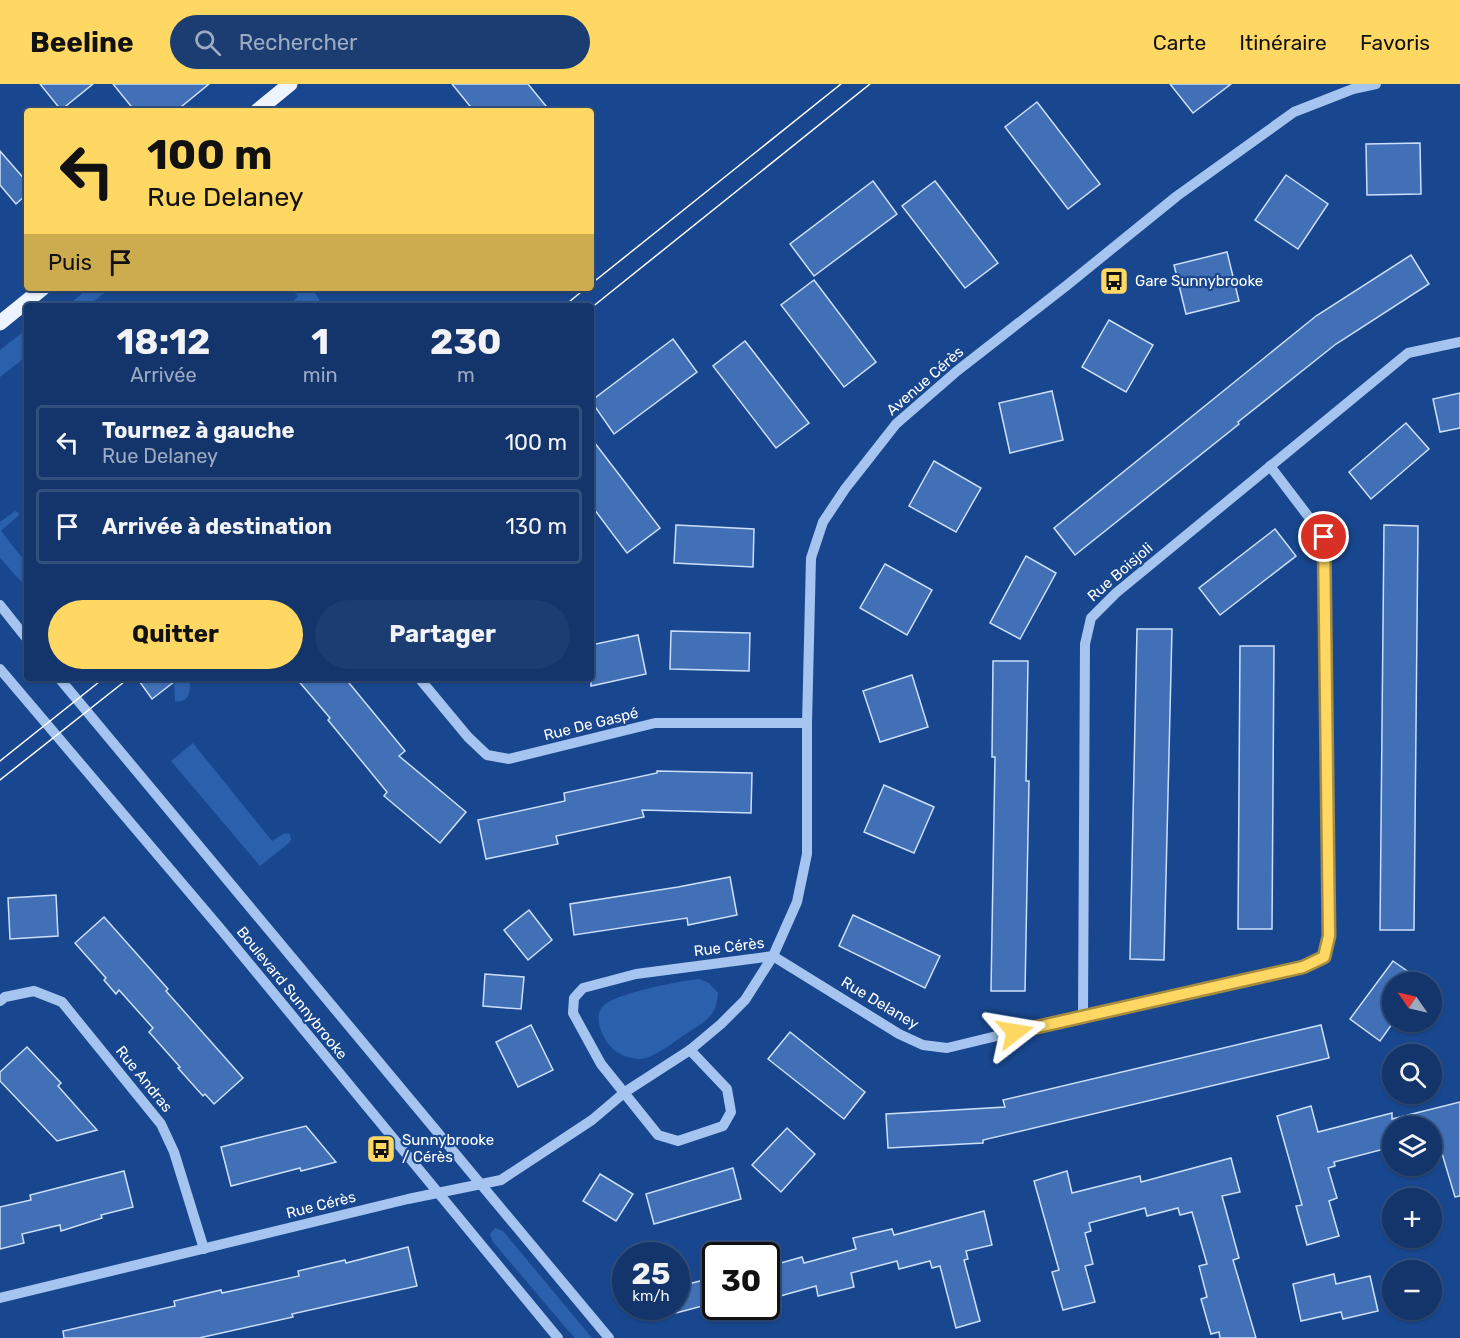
<!DOCTYPE html>
<html lang="fr">
<meta charset="utf-8">
<style>
body{margin:0;font-family:Rubik,sans-serif;background:#1c3d71;color:#f1f3f6;height:100vh;display:flex;flex-direction:column;font-size:22px;white-space:nowrap}
*{box-sizing:border-box;margin:0}
p{font-size:20px;color:#9dabc1}
.icon{flex:none;width:33px;height:33px;fill:none;stroke:currentColor;stroke-width:2;stroke-linecap:round;stroke-linejoin:round}
.map{position:relative;flex:1;overflow:hidden}
.side{position:absolute;left:24px;top:219px;width:570px;height:378px;display:flex;flex-direction:column;background:#13356b;border-radius:6px;box-shadow:0 2px 4px #0004,0 0 0 2px #32507e}
.side>*{flex:none}
.top-card{position:absolute;left:24px;top:24px;width:570px;height:183px;border-radius:6px;box-shadow:0 2px 4px #0004,0 0 0 2px #32507e;background:#ffd863;color:#111;overflow:hidden}
.needle{width:39px;rotate:304deg}
.controls{position:absolute;left:1382px;top:888px;display:grid;gap:12px}
.controls a{display:grid;place-items:center;width:60px;height:60px;border-radius:50%;background:#13356b;box-shadow:0 2px 4px #0004,0 0 0 2px #32507e;font-size:30px}
.speed{position:absolute;left:612px;top:1158px;display:flex;gap:12px;font-size:30px;font-weight:700;text-align:center}
.speed>*{display:grid;place-content:center;width:78px;height:78px;border-radius:50%;background:#13356b;box-shadow:0 2px 4px #0004,0 0 0 2px #32507e;line-height:1}
.speed small{font-size:15px;font-weight:400}
.speed .limit{border:3px solid #111;border-radius:9px;background:#fff;color:#111}
.pin{position:absolute;display:grid;place-items:center;width:51px;height:51px;color:#fff;margin:-26px;border:3px solid #fff;border-radius:50%;box-shadow:0 2px 6px #0007}
.me{position:absolute;width:66px;margin:-33px;rotate:76deg;stroke-linejoin:round;filter:drop-shadow(0 0 4px #0008)}
.turn{display:flex;align-items:center;gap:21px;height:126px;padding:0 24px;font-size:27px}
.turn .icon{width:78px;height:78px;stroke-width:2.5}
.turn b{display:block;font-size:42px;line-height:51px}
.then{display:flex;align-items:center;height:57px;padding:0 24px;background:#0003;gap:12px;font-size:22px}
.eta{display:flex;justify-content:space-evenly;align-items:center;height:102px;text-align:center}
.eta b{font-size:36px;font-weight:700;line-height:42px}
.primary-button{display:flex;gap:12px;margin-top:auto;padding:12px 24px}
.primary-button a{flex:1;height:69px;border-radius:36px;background:#ffd863;color:#111;font-size:24px;font-weight:700;line-height:69px;text-align:center}
.primary-button a+a{background:#1c3d71;color:#f1f3f6}
ul{padding:0;list-style:none}
li{display:flex;align-items:center;gap:18px;height:75px;margin:0 12px 9px;padding:0 12px;border:3px solid #32507e;border-radius:6px}
li div{flex:1}
li b{display:block;font-size:22px}
li em{font-style:normal}
header{display:flex;align-items:center;gap:36px;box-sizing:border-box;height:84px;padding:0 30px;background:#ffd863;color:#111}
header strong{font-size:28px}
nav{display:flex;gap:33px;margin-inline-start:auto;font-size:21px}
.search{width:420px;height:54px;background:#1c3d71;display:flex;align-items:center;gap:15px;box-sizing:border-box;padding:0 21px;border-radius:33px;color:#9dabc1;font-size:22px}
.map>svg:first-child{display:block}
.green{fill:#2b60ad}
.building{fill:#4170b7;stroke:#ccdffa;stroke-width:1.5}
.lines{fill:none;stroke-linecap:round;stroke-linejoin:round}
.minor{stroke:#a5c4ef;stroke-width:10}
.major{stroke:#edf3ff;stroke-width:15}
.tram{stroke:#fff;stroke-width:1.5}
.route-casing{stroke:#a68c40;stroke-width:15}
.route{stroke:#ffd863;stroke-width:10}
.labels{text-anchor:middle;dominant-baseline:central;stroke-width:4.5;stroke-linejoin:round;paint-order:stroke}
.poi-label{font-size:15px;fill:#fff;stroke:#19478f;text-anchor:start}
.street-label{font-size:15px;fill:#fff;stroke:#19478f}
</style>
<header>
<strong>Beeline</strong>
<div class="search"><svg class="icon" aria-label="search" viewBox="0 0 24 24"><circle cx="10" cy="10" r="6"/><path d="M15 15l6 6"/></svg>Rechercher</div>
<nav><a>Carte</a><a>Itinéraire</a><a>Favoris</a></nav>
</header>
<div class="map">
<svg width="1460" height="1254" viewBox="0 0 1460 1254">
<rect width="100%" height="100%" fill="#19478f"/>
<g class="green">
<path d="M89 204H110L88 222H67Z"/>
<path d="M291 204H312L319 215 320 222H287L298 213Z"/>
<path d="M27 245V272L0 293V266Z"/>
<path d="M15 427 19 429 18 432 1 447 27 480V504L0 474V438Z"/>
<path d="M174 594H190C190 606 191 619 175 617Z"/>
<path d="M193 659 272 757 285 749 290 750 291 756 289 759 260 782 171 677Z"/>
<path d="M699 895 709 899 718 909C716 933 707 936 687 949 673 958 657 973 640 975 630 975 617 970 611 963 602 954 593 932 603 922 616 909 680 897 699 895Z"/>
<path d="M495 1144 503 1147 592 1254H575L566 1244 493 1158 490 1150Z"/>
</g>
<g class="building">
<path d="M40 0H93L61 26Z"/>
<path d="M113 0H209L176 27H135Z"/>
<path d="M452 0H528L550 27H474Z"/>
<path d="M1170 0H1231L1193 29Z"/>
<path d="M1037 18 1100 100 1068 125 1005 43Z"/>
<path d="M1420 59 1421 110 1367 111 1366 60Z"/>
<path d="M0 67 27 98V110L16 120 0 101Z"/>
<path d="M1286 91 1328 120 1298 165 1255 136Z"/>
<path d="M873 97 897 130 814 192 790 160Z"/>
<path d="M935 97 998 179 965 204 902 122Z"/>
<path d="M1227 168 1239 217 1186 230 1174 181Z"/>
<path d="M1411 171 1429 200 1336 260 1238 338 1239 340 1075 471 1054 444 1316 232Z"/>
<path d="M814 196 876 278 844 303 781 221Z"/>
<path d="M1109 236 1153 261 1126 308 1082 283Z"/>
<path d="M673 255 697 288 614 350 591 317Z"/>
<path d="M745 257 809 339 776 364 713 282Z"/>
<path d="M1052 307 1063 356 1010 369 999 319Z"/>
<path d="M1460 309V344L1440 348 1433 315Z"/>
<path d="M1406 339 1429 365 1371 415 1349 388Z"/>
<path d="M591 354 660 444 627 469 591 421Z"/>
<path d="M934 377 981 404 956 448 909 422Z"/>
<path d="M676 441 754 445 753 483 674 479Z"/>
<path d="M1384 441 1418 442 1414 846H1380Z"/>
<path d="M1275 445 1296 472 1220 531 1199 504Z"/>
<path d="M1026 472 1056 489 1020 555 990 539Z"/>
<path d="M885 480 932 506 907 551 860 524Z"/>
<path d="M1137 545H1172L1164 876 1130 875Z"/>
<path d="M671 547 750 549 749 587 670 585Z"/>
<path d="M638 551 646 590 591 602V561Z"/>
<path d="M1240 562H1274L1272 845H1238Z"/>
<path d="M993 577H1028L1026 697H1029L1025 907H991L995 673H992Z"/>
<path d="M912 591 928 643 880 658 863 607Z"/>
<path d="M137 594H179L152 615Z"/>
<path d="M296 594H345L405 667 399 672 466 728 440 759 384 712 387 708 328 636 330 634Z"/>
<path d="M657 687 752 689 751 729 642 726 644 733 556 752 558 760 486 775 478 736 565 717 564 709 657 689Z"/>
<path d="M884 701 934 723 914 769 864 748Z"/>
<path d="M730 793 737 831 688 841 687 834 574 851 570 820 678 803Z"/>
<path d="M56 811 58 852 10 855 8 814Z"/>
<path d="M529 826 552 856 528 876 504 846Z"/>
<path d="M853 831 940 872 925 904 839 862Z"/>
<path d="M104 833 168 905 166 907 243 994 214 1020 205 1010 203 1012 178 984 180 983 149 948 153 944 119 906 116 910 104 896 106 894 75 859Z"/>
<path d="M1393 877 1423 898H1392V940L1380 957 1350 935Z"/>
<path d="M485 890 524 893 521 925 483 922Z"/>
<path d="M531 941 553 986 518 1003 496 958Z"/>
<path d="M1321 941 1329 974 983 1056V1059L888 1064 886 1030 1005 1023 1003 1016Z"/>
<path d="M790 948 865 1008 844 1035 768 975Z"/>
<path d="M27 963 61 999 58 1002 97 1046 57 1057 0 997V988Z"/>
<path d="M1460 1018V1112L1455 1113 1441 1066 1431 1068V1042H1392V1063L1334 1078 1335 1082 1328 1084 1337 1114 1329 1117 1339 1152 1307 1161 1296 1122 1302 1121 1277 1032 1311 1022 1318 1048 1392 1029V1035Z"/>
<path d="M306 1042 336 1078 301 1087 300 1084 231 1102 221 1063Z"/>
<path d="M787 1044 815 1070 781 1108 752 1081Z"/>
<path d="M1231 1074 1240 1108 1222 1112 1239 1174 1233 1176 1256 1254H1220L1219 1248 1211 1250 1201 1215 1207 1213 1199 1182 1207 1180 1192 1128 1180 1131 1178 1124 1147 1132 1145 1124 1089 1139 1091 1147 1085 1149 1093 1180 1085 1182 1095 1218 1063 1226 1052 1188 1059 1186 1034 1097 1067 1087 1072 1109 1140 1092 1141 1098Z"/>
<path d="M733 1084 741 1115 654 1140 646 1110Z"/>
<path d="M124 1087 133 1123 101 1131 102 1134 61 1147 60 1141 22 1150 24 1159 0 1165V1123L31 1116 30 1111Z"/>
<path d="M600 1090 633 1110 616 1137 583 1117Z"/>
<path d="M984 1127 992 1161 966 1167 968 1175 964 1176 980 1237 956 1244 940 1182 932 1184 930 1177 899 1185 897 1177 851 1189 854 1203 818 1212 816 1202 766 1216V1191L771 1190 770 1182 802 1173 804 1179 856 1165 853 1154 892 1145 894 1151Z"/>
<path d="M408 1163 417 1202 292 1230 293 1233 199 1254H64L63 1247 175 1222 174 1217 221 1206 222 1209 299 1192 298 1187 345 1176 346 1179Z"/>
<path d="M1334 1190 1336 1200 1370 1192 1378 1227 1343 1235 1341 1228 1301 1237 1293 1200Z"/>
<path d="M704 1196 710 1220 676 1229V1203Z"/>
</g>
<g class="lines">
<g class="minor">
<path d="M0 521 27 555"/>
<path d="M0 585 219 843 558 1254"/>
<path d="M59 594 609 1254"/>
<path d="M419 594 468 653 487 671 509 675 655 639H807"/>
<path d="M773 872 899 950 923 961 947 964 1083 931 1303 883 1324 873 1329 852 1324 453 1270 382"/>
<path d="M0 917 5 913 34 907 62 918 161 1040 174 1068 204 1165"/>
<path d="M1083 931 1085 560 1091 534 1116 509 1408 269 1460 258"/>
<path d="M690 966 727 1005 731 1028 723 1042 678 1057 658 1051 601 980 573 929 574 914 583 904 636 890 773 872"/>
<path d="M0 1214 408 1115 501 1096 592 1036 625 1008 690 966 721 940 745 916 773 872 797 818 807 770V639L811 474 823 438 845 405 896 340 957 287 1066 202 1177 112 1294 28 1353 5 1376 0"/>
</g>
<g class="major">
<path d="M257 27 290 0"/>
<path d="M0 239 43 204"/>
</g>
<g class="tram">
<path d="M591 200 841 0"/>
<path d="M564 222 586 204"/>
<path d="M591 224 870 0"/>
<path d="M0 677 104 594"/>
<path d="M0 696 129 594"/>
</g>
</g>
<g class="lines">
<g class="route-casing">
<path id="route" d="M1015 948 1303 883 1324 873 1329 852 1324 453"/>
</g>
<use href="#route" class="route"/>
</g>
<defs>
<g id="bus-square" transform="scale(1.5)"><rect x="-9" y="-9" width="18" height="18" rx="4" fill="#ffd863" stroke="#19478f"/><path d="M-5-6H5V4H4V6H2V4H-2V6H-4V4H-5ZM-3.5-4V0h7V-4ZM-3.5 1.2v1.5H-2V1.2ZM2 1.2v1.5H3.5V1.2Z" fill="#111"/></g>
</defs>
<g fill-rule="evenodd">
<use href="#bus-square" x="1114" y="197"/>
<use href="#bus-square" x="381" y="1065"/>
</g>
<g class="labels">
<g class="poi-label">
<text x="1135" y="197">Gare Sunnybrooke</text>
<text x="402" y="1056">Sunnybrooke<tspan x="402" dy="17">/ Cérès</tspan></text>
</g>
<g class="street-label">
<text transform="translate(925 297) rotate(-41)">Avenue Cérès</text>
<text transform="translate(1120 488) rotate(-41)">Rue Boisjoli</text>
<text transform="translate(591 640) rotate(-14)">Rue De Gaspé</text>
<text transform="translate(729 863) rotate(-7)">Rue Cérès</text>
<text transform="translate(292 909) rotate(51)">Boulevard Sunnybrooke</text>
<text transform="translate(880 919) rotate(31)">Rue Delaney</text>
<text transform="translate(144 995) rotate(51)">Rue Andras</text>
<text transform="translate(321 1121) rotate(-14)">Rue Cérès</text>
</g>
</g>
</svg>
<div class="controls">
<a><svg class="needle" viewBox="-14 -14 28 28"><path d="M0-13l5 13h-10z" fill="#e53935"/><path d="M0 13l5-13h-10z" fill="#9dabc1"/></svg></a>
<a><svg class="icon" aria-label="search" viewBox="0 0 24 24"><circle cx="10" cy="10" r="6"/><path d="M15 15l6 6"/></svg></a>
<a><svg class="icon" aria-label="layers" viewBox="0 0 24 24"><path d="M12 4l9 5-9 5-9-5zM3 14l9 5 9-5"/></svg></a>
<a>+</a>
<a>−</a>
</div>
<div class="speed"><div>25<small>km/h</small></div><div class="limit">30</div></div>
<div class="pin" style="left:1324px;top:453px;background:#d93025"><svg class="icon" aria-label="arrive" viewBox="0 0 24 24"><path d="M6 21V4h12l-3 4 3 4H6"/></svg></div>
<svg class="me" style="left:1015px;top:948px" viewBox="-20 -20 40 40"><path d="M0-17L14 15 0 8-14 15z" fill="#ffd863" stroke="#fff" stroke-width="4"/></svg>
<div class="top-card">
<div class="turn"><svg class="icon" aria-label="left" viewBox="0 0 24 24"><path d="M17 20v-9H6M10 6l-5 5 5 5"/></svg><div><b>100 m</b>Rue Delaney</div></div>
<div class="then">Puis<svg class="icon" aria-label="arrive" viewBox="0 0 24 24"><path d="M6 21V4h12l-3 4 3 4H6"/></svg></div>
</div>
<section class="side">
<div class="eta">
<div><b>18:12</b><p>Arrivée</p></div>
<div><b>1</b><p>min</p></div>
<div><b>230</b><p>m</p></div>
</div>
<ul>
<li><svg class="icon" aria-label="left" viewBox="0 0 24 24"><path d="M17 20v-9H6M10 6l-5 5 5 5"/></svg><div><b>Tournez à gauche</b><p>Rue Delaney</p></div><em>100 m</em></li>
<li><svg class="icon" aria-label="arrive" viewBox="0 0 24 24"><path d="M6 21V4h12l-3 4 3 4H6"/></svg><div><b>Arrivée à destination</b></div><em>130 m</em></li>
</ul>
<div class="primary-button"><a>Quitter</a><a>Partager</a></div>
</section>
</div>
